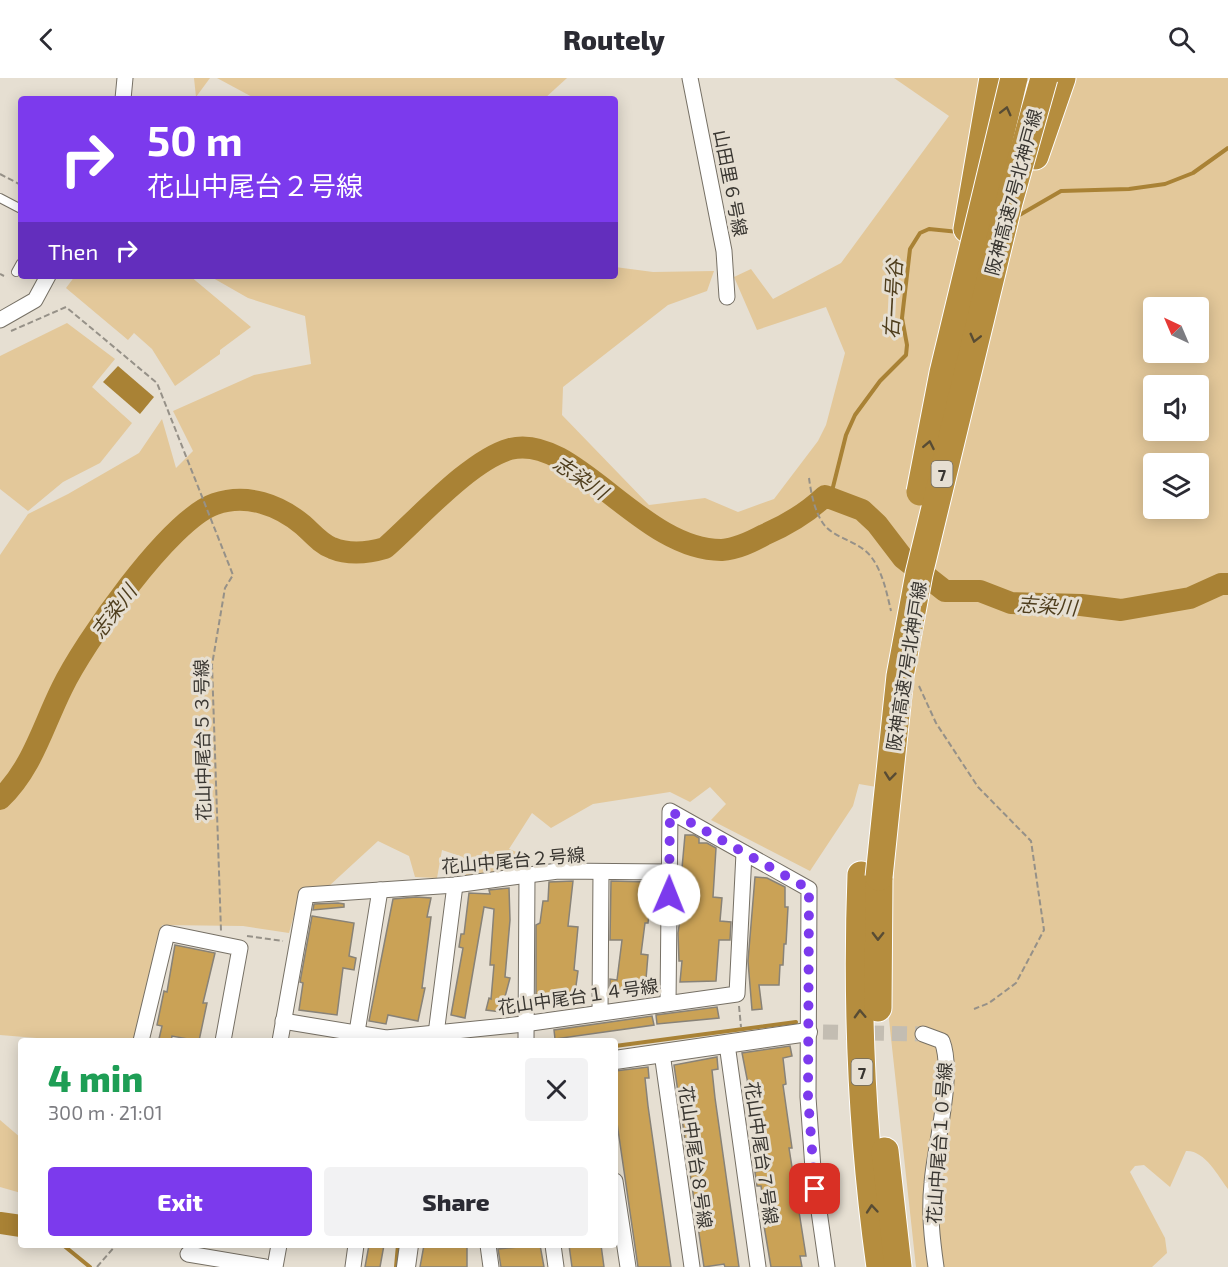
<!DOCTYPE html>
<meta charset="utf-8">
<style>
body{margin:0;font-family:"Exo 2","Noto Sans JP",sans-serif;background:#f2f2f3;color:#2b2b33;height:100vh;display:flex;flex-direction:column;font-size:22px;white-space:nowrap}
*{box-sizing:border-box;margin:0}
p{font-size:20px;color:#7c7c81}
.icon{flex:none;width:33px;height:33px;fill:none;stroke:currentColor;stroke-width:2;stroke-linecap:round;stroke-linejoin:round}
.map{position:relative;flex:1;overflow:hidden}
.details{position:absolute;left:18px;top:960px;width:600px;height:210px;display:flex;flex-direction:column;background:#fff;border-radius:6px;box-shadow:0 3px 15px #0003}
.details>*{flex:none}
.hud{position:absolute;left:18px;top:18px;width:600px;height:183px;border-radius:6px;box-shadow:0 3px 15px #0003;background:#7c3aed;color:#fff;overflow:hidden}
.needle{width:39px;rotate:316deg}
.fabs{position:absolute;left:1143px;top:219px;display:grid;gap:12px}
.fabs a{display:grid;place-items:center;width:66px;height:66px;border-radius:6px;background:#fff;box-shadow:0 3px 15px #0003;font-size:30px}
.pin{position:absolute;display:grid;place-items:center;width:51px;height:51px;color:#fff;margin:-26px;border-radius:12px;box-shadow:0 3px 9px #0006}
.me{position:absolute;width:66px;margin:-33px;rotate:1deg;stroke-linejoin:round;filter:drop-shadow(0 0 4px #0008)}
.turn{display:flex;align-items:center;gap:21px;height:126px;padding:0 30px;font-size:27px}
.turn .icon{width:78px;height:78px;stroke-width:2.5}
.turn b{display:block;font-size:42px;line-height:51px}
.then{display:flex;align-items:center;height:57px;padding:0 30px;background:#0003;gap:12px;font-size:22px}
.round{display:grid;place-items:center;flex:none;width:63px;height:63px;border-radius:6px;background:#f2f2f3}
.head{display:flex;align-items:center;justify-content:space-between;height:102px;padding:0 30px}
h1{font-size:36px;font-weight:800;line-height:45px;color:#1e9e55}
.cta{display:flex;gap:12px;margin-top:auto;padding:12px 30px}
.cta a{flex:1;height:69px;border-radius:6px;background:#7c3aed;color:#fff;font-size:24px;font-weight:800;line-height:69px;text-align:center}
.cta a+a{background:#f2f2f3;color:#2b2b33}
header{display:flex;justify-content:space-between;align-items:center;height:78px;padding:0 30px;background:#fff;font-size:27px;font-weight:800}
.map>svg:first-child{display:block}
.green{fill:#e3c89a;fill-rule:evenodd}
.water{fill:#a98235}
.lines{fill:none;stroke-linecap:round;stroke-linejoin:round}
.stream{stroke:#a98235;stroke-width:4}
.river{stroke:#a98235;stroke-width:22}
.building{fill:#caa256;stroke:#888277;stroke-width:1.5}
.minor-tunnel{stroke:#c3bdb2;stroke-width:15;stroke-dasharray:15 8;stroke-linecap:butt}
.service-casing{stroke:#767065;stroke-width:10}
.minor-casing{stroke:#767065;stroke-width:17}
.tertiary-casing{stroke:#767065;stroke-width:20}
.motorway-casing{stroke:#fff;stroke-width:29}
.path{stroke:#969188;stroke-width:2;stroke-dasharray:6 3;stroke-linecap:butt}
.service{stroke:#fff;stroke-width:8}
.minor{stroke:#fff;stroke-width:15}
.tertiary{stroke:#fff;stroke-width:18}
.motorway{stroke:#b58d3e;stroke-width:27}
.motorway-bridge-casing{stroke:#fff;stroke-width:29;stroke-linecap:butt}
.motorway-bridge{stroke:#b58d3e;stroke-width:27}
.oneway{stroke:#584c34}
.route{stroke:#7c3aed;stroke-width:10;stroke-dasharray:0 18}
.labels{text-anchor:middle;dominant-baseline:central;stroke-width:6;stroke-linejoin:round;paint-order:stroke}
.shield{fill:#e6dfd2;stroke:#6d6961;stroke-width:1.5}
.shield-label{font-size:16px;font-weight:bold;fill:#393631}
.street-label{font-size:18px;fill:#393631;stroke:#e6dfd2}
.water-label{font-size:20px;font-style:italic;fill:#4f3e1d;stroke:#e6dfd2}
</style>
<header><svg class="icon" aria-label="back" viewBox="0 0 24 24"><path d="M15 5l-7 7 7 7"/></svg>Routely<svg class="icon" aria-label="search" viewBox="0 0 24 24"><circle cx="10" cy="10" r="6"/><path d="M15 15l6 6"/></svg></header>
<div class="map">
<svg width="1228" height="1189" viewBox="0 0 1228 1189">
<rect width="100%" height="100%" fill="#e6dfd2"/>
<g class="green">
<path d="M194 0H210L196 19Z"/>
<path d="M217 0H567L544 21H256Z"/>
<path d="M894 0H983L1060 30 1074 0H1228V1111C1218 1098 1205 1072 1186 1073L1170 1109 1144 1087 1135 1088 1130 1094 1165 1160 1167 1175 1152 1189H916L880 859 894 712 859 706 853 728 810 793 711 742 726 726 710 709 690 724 670 714 593 726 551 750 532 735 509 771 519 775V790L465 798 463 779 442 772 437 800 415 799 409 778 378 763 329 808 301 811 289 855 243 848 162 847 136 963H73L0 957V477L28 436 68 416 139 375 162 341 176 390 193 373 173 333 254 297 311 286 305 238 248 220 213 200 215 198H615V189L653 194 714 193 707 213 668 227 563 309 562 337 649 427 705 420 738 434 774 421 818 363 826 347 845 275 826 229 757 252 734 199 751 191 773 221 841 185 949 38ZM1154 230H1198V274H1154ZM1154 308H1198V352H1154ZM1154 386H1198V430H1154Z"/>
<path d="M75 198H190L251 249 220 272V276L175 308 152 271 134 255 128 262 66 210Z"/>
<path d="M67 245 115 281 92 309 132 345 100 385 63 404 28 433 0 411V278Z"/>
<path d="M0 1042 21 1060V1115L0 1109Z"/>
</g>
<path class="water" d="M118 288 154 319 140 336 103 304Z"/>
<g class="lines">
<g class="stream">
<path d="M1016 139 1061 113 1129 111 1165 106 1193 95 1228 70"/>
<path d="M825 418 833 409 846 357 855 337 880 303 906 277 907 267 902 240 910 171 920 155 929 151 959 154"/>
<path d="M615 968 796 944"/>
<path d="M63 1167 90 1189"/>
<path d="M396 1189 398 1167"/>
</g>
<g class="river">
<path d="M0 721C32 691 43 648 62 610 83 566 169 442 215 426 247 415 279 427 303 447 312 455 321 466 332 470 349 477 368 475 385 470 417 442 470 382 510 371 574 354 641 473 722 472 737 471 751 464 764 457 787 447 807 435 825 418L862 432 877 446 903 480 945 513H980L1011 525 1081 527 1121 532 1190 520 1221 506H1228"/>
<path d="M0 1145 21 1148"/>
</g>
</g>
<g class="building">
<path d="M685 757H694L699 760V765H707L716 770 713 819 722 820 720 843 731 844 730 862H719L716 903 680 904 682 883H679L678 855 680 842H683V812H680Z"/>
<path d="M755 799 767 800 785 809V829H788L786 866H784L783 887H780L779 907H759L762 931 752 932 748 883Z"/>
<path d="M573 803 568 848 578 849 574 892 578 893 575 915 579 916 578 926 536 922V847L540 845 543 823H548L549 804Z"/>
<path d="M611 803 648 804 645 835 649 836 648 845H645L641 876 648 877 645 913 610 912V901L617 902 622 862H610Z"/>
<path d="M509 810 510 842 505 899 510 900 501 934 486 932 489 920 491 921 494 887H490L494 831 484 829 465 940 451 937 463 870 459 869 461 856H464L469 815 490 816 489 812Z"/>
<path d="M416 819 431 820 427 839H431L422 910H425L418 943 388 937 386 946 369 943 393 821Z"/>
<path d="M338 825 344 826V829L313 832 314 826Z"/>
<path d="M312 838 354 845 349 878 356 880 354 892 343 890 337 937 299 932 303 905 300 904Z"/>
<path d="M175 867 215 875 203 925H207L199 963 172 958 171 963 159 961 162 948 157 947 164 913 167 914Z"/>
<path d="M717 929 719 940 657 946 656 937Z"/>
<path d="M652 938 654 947 555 961 554 952Z"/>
<path d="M790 968 792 978 783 980 786 1006 783 1007 792 1070H789L806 1178H800L802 1189H771L763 1142H766L761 1108H757L755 1094 759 1093 752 1041H756L752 1010 749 1011 742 975Z"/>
<path d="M717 979 718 991 712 992 715 1020 739 1189H725L724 1186 704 1189 674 987Z"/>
<path d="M648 989 649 1000H645L648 1028 671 1189H638L616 1038 615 993Z"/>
<path d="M369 1167H384L380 1189H365Z"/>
<path d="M424 1167H467V1189H420Z"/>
<path d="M540 1167 544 1189H501L498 1171Z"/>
<path d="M569 1167H601L604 1189H572Z"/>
</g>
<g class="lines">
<path class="minor-tunnel" d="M823 954 923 956"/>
<g class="service-casing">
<g id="service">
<path d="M0 120 21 131"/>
<path d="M16 194 21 185"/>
</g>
</g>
<g class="minor-casing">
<g id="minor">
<path d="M690 0 724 173 727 219"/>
<path d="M123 21 125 0"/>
<path d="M0 242 35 222 48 198"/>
<path d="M668 925 670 733 809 811 808 1019 813 1091 827 1189"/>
<path d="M600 935 601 794"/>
<path d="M283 943 386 960 524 946 737 916 744 775"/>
<path d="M357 954 380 812"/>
<path d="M436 956 455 807"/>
<path d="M923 956 942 963C955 996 935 1067 932 1105 929 1134 932 1161 936 1189"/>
<path d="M141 963 167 855 240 870 223 963"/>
<path d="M280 963 306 817 455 807 558 793 669 794"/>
<path d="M526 963 527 797"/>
<path d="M727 966 758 1189"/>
<path d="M662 975 692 1189"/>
<path d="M615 1103 628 1189"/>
<path d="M488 1167 491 1189"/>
<path d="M553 1167 556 1189"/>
<path d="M188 1176 265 1189"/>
<path d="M275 1189 279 1167"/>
<path d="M353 1189 356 1167"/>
</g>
</g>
<g class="tertiary-casing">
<g id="tertiary">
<path d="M615 982 808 954"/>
<path d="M406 1189 409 1167"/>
</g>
</g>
<g class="motorway-casing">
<g id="motorway">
<path d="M1035 78 1062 0"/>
<path d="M967 151 993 0"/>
<path d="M861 797C856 928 862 1060 880 1189"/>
<path d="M878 930 879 799"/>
<path d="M885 1073 898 1189"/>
</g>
</g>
<g class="path">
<path d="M0 96 21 107"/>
<path d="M0 196 4 198"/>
<path d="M11 253 66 229 157 305 233 497 225 510 212 587 221 853"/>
<path d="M809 400C811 415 815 437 826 449 839 462 861 464 872 480 883 495 887 516 891 533"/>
<path d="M919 608 936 645 978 709 1031 763 1044 852 1016 905 989 925 974 931"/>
<path d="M247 858 283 863"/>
<path d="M739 928 741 949"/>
<path d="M97 1189 116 1167"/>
</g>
<use href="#service" class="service"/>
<use href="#minor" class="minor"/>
<use href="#tertiary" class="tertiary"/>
<use href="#motorway" class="motorway"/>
<g class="motorway-bridge-casing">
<g id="motorway-bridge">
<path d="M920 414 943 295 1014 0"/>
<path d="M879 799 900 598 919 496 1009 124 1044 0"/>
</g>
</g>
<use href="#motorway-bridge" class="motorway-bridge"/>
</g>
<defs><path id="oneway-chevron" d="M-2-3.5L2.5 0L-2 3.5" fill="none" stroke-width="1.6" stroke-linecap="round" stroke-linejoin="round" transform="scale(1.5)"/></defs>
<g class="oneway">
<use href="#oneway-chevron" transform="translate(1006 33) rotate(-76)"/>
<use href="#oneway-chevron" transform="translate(975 260) rotate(104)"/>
<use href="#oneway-chevron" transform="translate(929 367) rotate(-79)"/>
<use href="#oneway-chevron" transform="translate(890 698) rotate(96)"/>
<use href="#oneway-chevron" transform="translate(878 858) rotate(91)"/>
<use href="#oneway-chevron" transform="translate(860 936) rotate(-92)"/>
<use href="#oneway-chevron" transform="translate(872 1131) rotate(-95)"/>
</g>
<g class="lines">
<path class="route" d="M669 817 670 733 809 811 808 1019 815 1111"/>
</g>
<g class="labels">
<g class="shield">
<rect x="931.5" y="383" width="21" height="26" rx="4.5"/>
<rect x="851.5" y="981" width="21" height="26" rx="4.5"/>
</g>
<g class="shield-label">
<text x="942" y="396">7</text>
<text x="862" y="994">7</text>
</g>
<g class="street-label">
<text transform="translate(731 105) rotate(79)">山田里６号線</text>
<text transform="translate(1013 114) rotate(-75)">阪神高速7号北神戸線</text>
<text transform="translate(906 588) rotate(-81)">阪神高速7号北神戸線</text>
<text transform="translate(202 662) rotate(-91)">花山中尾台５３号線</text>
<text transform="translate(513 782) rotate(-5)">花山中尾台２号線</text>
<text transform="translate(578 918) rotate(-8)">花山中尾台１４号線</text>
<text transform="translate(939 1065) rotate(-86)">花山中尾台１０号線</text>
<text transform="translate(762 1075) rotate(82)">花山中尾台７号線</text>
<text transform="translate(696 1079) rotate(82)">花山中尾台８号線</text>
</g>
<g class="water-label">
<text transform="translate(892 221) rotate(-87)">右一号谷</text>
<text transform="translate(581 399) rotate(34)">志染川</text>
<text transform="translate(1047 527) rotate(4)">志染川</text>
<text transform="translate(113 533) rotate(-53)">志染川</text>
</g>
</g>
</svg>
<div class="fabs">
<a><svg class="needle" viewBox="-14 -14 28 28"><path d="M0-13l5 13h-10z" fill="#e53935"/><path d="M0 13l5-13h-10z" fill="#7c7c81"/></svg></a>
<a><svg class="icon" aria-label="sound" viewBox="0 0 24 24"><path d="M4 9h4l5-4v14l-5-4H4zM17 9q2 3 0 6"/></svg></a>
<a><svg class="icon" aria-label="layers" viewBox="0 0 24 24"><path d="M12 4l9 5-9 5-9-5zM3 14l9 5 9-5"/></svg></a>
</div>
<div class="pin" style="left:815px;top:1111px;background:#d93025"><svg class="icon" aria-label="arrive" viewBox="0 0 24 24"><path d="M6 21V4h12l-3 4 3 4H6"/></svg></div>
<svg class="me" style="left:669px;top:817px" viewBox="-20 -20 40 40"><circle r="19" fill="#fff"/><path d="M0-13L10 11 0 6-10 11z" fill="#7c3aed"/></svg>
<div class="hud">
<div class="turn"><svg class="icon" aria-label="right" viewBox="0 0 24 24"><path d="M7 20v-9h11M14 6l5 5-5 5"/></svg><div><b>50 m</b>花山中尾台２号線</div></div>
<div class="then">Then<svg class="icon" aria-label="right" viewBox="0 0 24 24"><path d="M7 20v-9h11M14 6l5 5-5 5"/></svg></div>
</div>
<section class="details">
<div class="head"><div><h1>4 min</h1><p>300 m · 21:01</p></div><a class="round"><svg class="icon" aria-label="close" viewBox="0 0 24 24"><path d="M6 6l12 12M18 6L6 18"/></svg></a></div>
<div class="cta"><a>Exit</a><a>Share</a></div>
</section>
</div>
